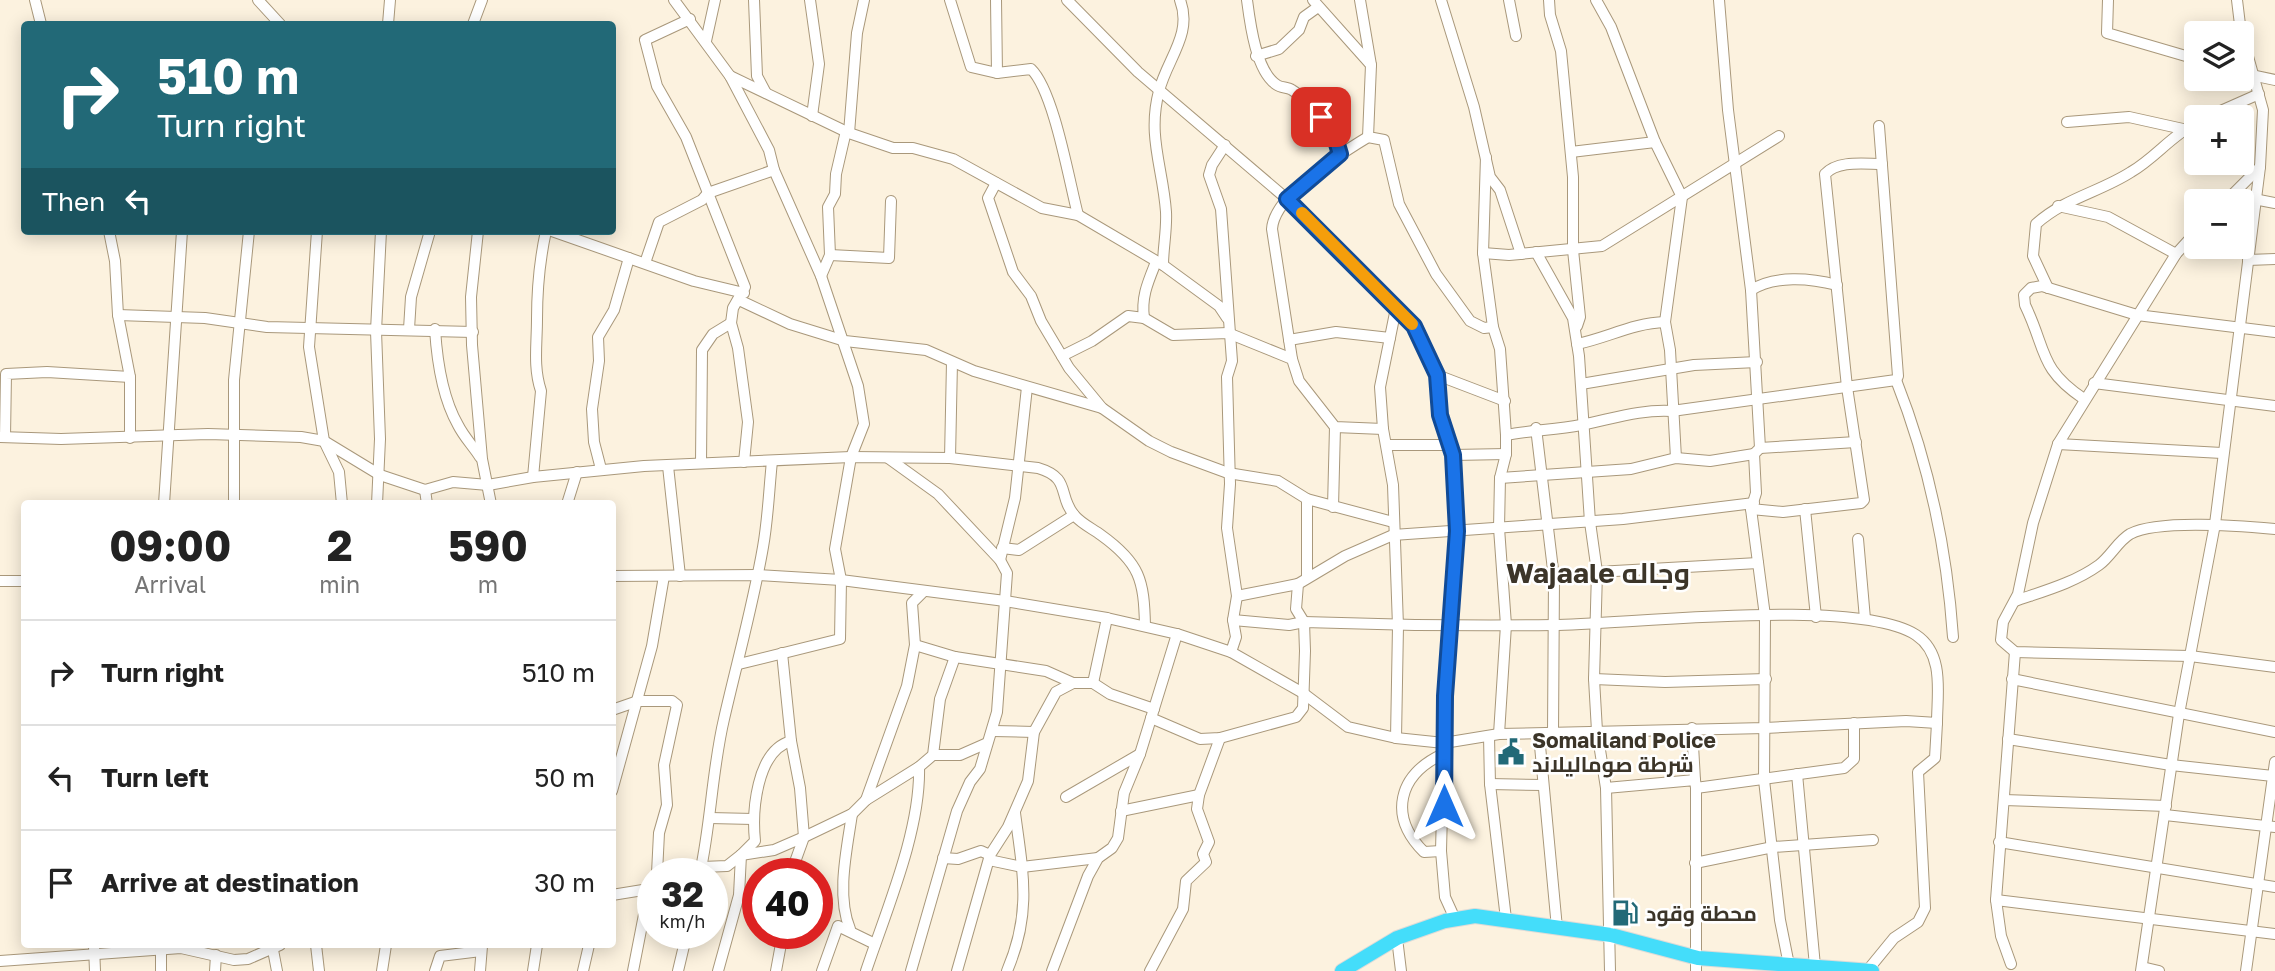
<!DOCTYPE html>
<meta charset="utf-8">
<style>
body{margin:0;font-family:"Golos Text",Cairo,sans-serif;background:#f2f2f2;color:#222;height:100vh;display:flex;flex-direction:column;font-size:26px;white-space:nowrap}
*{box-sizing:border-box;margin:0}
p{font-size:23px;color:#767676}
.icon{flex:none;width:38px;height:38px;fill:none;stroke:currentColor;stroke-width:2;stroke-linecap:round;stroke-linejoin:round}
.map{position:relative;flex:1;overflow:hidden}
.side{position:absolute;left:21px;top:500px;width:595px;height:448px;display:flex;flex-direction:column;background:#fff;border-radius:7px;box-shadow:0 4px 18px #0003}
.side>*{flex:none}
.guide{position:absolute;left:21px;top:21px;width:595px;height:214px;border-radius:7px;box-shadow:0 4px 18px #0003;background:#226977;color:#fff;overflow:hidden}
.buttons{position:absolute;left:2184px;top:21px;display:grid;gap:14px}
.buttons a{display:grid;place-items:center;width:70px;height:70px;border-radius:7px;background:#fff;box-shadow:0 4px 18px #0003;font-size:35px}
.speed{position:absolute;left:637px;top:858px;display:flex;gap:14px;font-size:35px;font-weight:700;text-align:center}
.speed>*{display:grid;place-content:center;width:91px;height:91px;border-radius:50%;background:#fff;box-shadow:0 4px 18px #0003;line-height:1}
.speed small{font-size:18px;font-weight:400}
.speed .limit{border:10px solid #d22;background:#fff;color:#111}
.pin{position:absolute;display:grid;place-items:center;width:60px;height:60px;color:#fff;margin:-30px;border-radius:14px;box-shadow:0 4px 10px #0006}
.me{position:absolute;width:77px;margin:-38px;rotate:0deg;stroke-linejoin:round;filter:drop-shadow(0 0 5px #0008)}
.turn{display:flex;align-items:center;gap:24px;height:147px;padding:0 21px;font-size:32px}
.turn .icon{width:91px;height:91px;stroke-width:2.5}
.turn b{display:block;font-size:49px;line-height:60px}
.then{display:flex;align-items:center;height:66px;padding:0 21px;background:#0003;gap:14px;font-size:26px}
.eta{display:flex;justify-content:space-evenly;align-items:center;height:119px;text-align:center}
.eta b{font-size:42px;font-weight:700;line-height:49px}
ul{padding:0;list-style:none}
li{display:flex;align-items:center;gap:21px;height:105px;padding:0 21px;border-top:2px solid #e0e0e0}
li div{flex:1}
li b{display:block;font-size:26px}
li em{font-style:normal}
.map>svg:first-child{display:block}
.lines{fill:none;stroke-linecap:round;stroke-linejoin:round}
.minor-casing{stroke:#a9987b;stroke-width:12}
.highway-casing{stroke:#dcdbd8;stroke-width:16}
.minor{stroke:#fff;stroke-width:10}
.highway{stroke:#44ddfa;stroke-width:14}
.route-casing{stroke:#114b97;stroke-width:18}
.route{stroke:#1a73e8;stroke-width:12}
.slow{stroke:#f59e0b;stroke-width:12}
.labels{text-anchor:middle;dominant-baseline:central;stroke-width:5;stroke-linejoin:round;paint-order:stroke}
.poi-label{font-size:21px;font-weight:bold;fill:#3c3529;stroke:#fff;text-anchor:start}
.district-label{font-size:28px;font-weight:bold;fill:#3c3529;stroke:#fff}
</style>
<div class="map">
<svg width="2275" height="971" viewBox="0 0 2275 971">
<rect width="100%" height="100%" fill="#fcf2df"/>
<g class="lines">
<g class="minor-casing">
<g id="minor">
<path d="M35 0 41 24"/>
<path d="M258 0 280 24"/>
<path d="M674 0 730 76 769 150 774 170 821 276 858 386 864 424 851 457 835 549 841 580 840 639 739 664"/>
<path d="M754 0 757 76 766 93"/>
<path d="M810 0 819 64 812 116"/>
<path d="M950 0 971 67 997 73 1031 69C1054 91 1069 181 1078 215"/>
<path d="M996 0 997 73"/>
<path d="M1067 0 1138 72 1287 199 1414 326 1437 375 1505 401"/>
<path d="M1247 0C1250 23 1256 72 1277 85 1281 88 1288 87 1292 90 1316 104 1332 129 1340 154"/>
<path d="M1313 0 1371 65"/>
<path d="M1360 0 1371 65 1368 137 1384 140 1399 204 1436 274 1470 321 1484 328 1493 327"/>
<path d="M1441 0 1474 107 1490 177 1500 190 1521 254"/>
<path d="M1509 0 1516 36"/>
<path d="M1549 0 1550 15 1561 51 1573 177V250L1580 317 1577 326"/>
<path d="M1596 0 1611 27 1655 142 1682 197 1665 322 1670 350 1676 458"/>
<path d="M1719 0 1728 110 1751 290 1760 448 1754 454 1756 493 1751 509 1765 616 1764 780 1780 920 1789 965"/>
<path d="M2108 0 2107 33 2196 59"/>
<path d="M2237 0 2241 33"/>
<path d="M690 19 645 40 657 86 686 137 745 287 733 308 731 323 738 348 748 422 744 462"/>
<path d="M388 24 390 0"/>
<path d="M473 24 482 0"/>
<path d="M706 41 715 0"/>
<path d="M1256 56 1279 49 1299 30 1304 17 1318 7"/>
<path d="M2242 73 2275 80"/>
<path d="M730 76 849 133 893 148H913L953 159 1042 208 1078 215 1163 265 1219 306 1227 318"/>
<path d="M2207 117 2259 94"/>
<path d="M2067 122 2129 117 2183 129"/>
<path d="M849 133 857 33 864 0"/>
<path d="M1225 145 1212 165 1209 175 1221 209 1232 361 1227 377 1230 484 1227 528 1237 596 1233 620 1236 637 1231 652"/>
<path d="M1571 152 1655 142"/>
<path d="M1486 157 1483 253 1493 327 1500 349 1506 435V454L1500 478 1499 528 1506 625 1499 734"/>
<path d="M996 183 988 198 1013 272 1031 296 1041 321 1069 368 1102 408 1149 441 1171 452 1228 473 1278 481 1307 499 1393 522"/>
<path d="M2254 199 2275 203"/>
<path d="M2226 201 2260 167"/>
<path d="M2058 206 2108 217 2176 254"/>
<path d="M109 231 115 261 118 315 130 377V438"/>
<path d="M317 231 309 347 324 441 339 472 342 504"/>
<path d="M478 231 471 297 472 345 482 459 491 504"/>
<path d="M552 231 694 281 744 293"/>
<path d="M2196 232 2176 254 2058 444 2033 523 2018 594 2003 622 2001 640 2015 652 2190 656 2275 667"/>
<path d="M1536 252 1573 318 1579 356 1590 522 1597 572 1594 679 1597 731 1606 788 1610 971"/>
<path d="M1483 253 1509 255 1602 246 1779 136"/>
<path d="M830 255 889 258 891 201"/>
<path d="M2248 260 2275 259"/>
<path d="M645 263 659 222 702 200 708 193 774 170"/>
<path d="M1163 265C1163 248 1167 230 1166 212 1163 168 1147 136 1159 91 1167 59 1193 34 1180 0"/>
<path d="M821 276 830 255 828 207 835 194 836 174 846 131"/>
<path d="M2048 288 2033 256 2036 224C2065 198 2100 192 2131 172 2155 158 2171 136 2196 123"/>
<path d="M1751 290C1775 275 1810 278 1837 285"/>
<path d="M739 300 790 324 845 341 926 350 974 371 1102 408"/>
<path d="M1396 308 1380 387 1383 429 1393 485 1398 626 1396 738"/>
<path d="M118 315 205 318 267 327 473 332"/>
<path d="M1144 318 1173 335 1228 333 1292 359 1299 381 1335 427 1383 429"/>
<path d="M409 329 411 297 430 231"/>
<path d="M435 329C437 361 442 397 458 425 464 437 473 446 480 457"/>
<path d="M1289 340 1336 332 1390 338"/>
<path d="M1577 344C1607 338 1633 323 1665 322"/>
<path d="M1062 356 1092 341 1128 316 1144 318C1141 297 1148 282 1156 262"/>
<path d="M1292 359 1272 229C1274 195 1340 154 1368 137"/>
<path d="M1437 375 1440 415 1452 445 1456 494 1457 531 1445 696 1441 851 1445 897 1455 919"/>
<path d="M1896 380C1928 461 1947 550 1953 637"/>
<path d="M2094 383 2275 406"/>
<path d="M1581 384 1694 365 1757 362"/>
<path d="M2084 399C2038 368 2047 350 2025 305L2024 295 2031 288 2042 286 2137 315 2275 332"/>
<path d="M1536 428 1554 578 1553 732"/>
<path d="M1506 435C1531 430 1556 430 1581 425 1612 419 1641 409 1672 411L1896 380 1898 376 1879 126"/>
<path d="M0 437 61 439 208 434 301 437 324 441 380 475 425 490 453 482 488 485 533 477 644 466 851 457 950 458 952 362"/>
<path d="M5 437 6 374 47 372 130 377"/>
<path d="M2058 444 2222 453"/>
<path d="M1389 445H1452"/>
<path d="M1760 448 1856 442"/>
<path d="M1453 455 1506 454"/>
<path d="M888 458 938 494 1000 560 1007 573 997 712 980 769 970 782 957 811 911 971"/>
<path d="M950 458 1038 468C1072 478 1057 496 1075 516 1082 524 1093 529 1101 535 1140 563 1144 580 1145 626"/>
<path d="M701 463 702 350 713 334 731 323"/>
<path d="M668 466 680 576"/>
<path d="M601 469 594 442 592 409 599 361 598 337 614 310 629 258"/>
<path d="M533 477 541 391C533 367 537 344 537 319 537 287 539 263 546 231"/>
<path d="M1500 478 1631 469 1676 458 1710 461 1754 454"/>
<path d="M425 490 427 504"/>
<path d="M1307 499V578"/>
<path d="M164 504 182 231"/>
<path d="M234 504V380L249 231"/>
<path d="M377 504 380 439 376 331 381 231"/>
<path d="M567 504 577 472"/>
<path d="M1333 507 1335 427"/>
<path d="M1751 509 1783 512 1861 503 1864 500 1847 387 1825 174C1838 160 1864 164 1882 164"/>
<path d="M1805 509 1816 617"/>
<path d="M1858 539 1865 619"/>
<path d="M1002 548 1019 550 1074 515"/>
<path d="M1000 560 1015 498 1027 387"/>
<path d="M1597 572 1758 563"/>
<path d="M612 576 758 575 841 580 1005 601 1107 618 1177 634 1231 652 1303 693 1348 727 1396 738 1444 743 1499 734 1765 728 1906 721 1937 723C1937 694 1945 654 1916 635 1857 597 1631 624 1553 625 1470 626 1387 625 1304 622L1289 625 1233 620"/>
<path d="M0 581H24"/>
<path d="M1237 596 1298 584"/>
<path d="M2015 601C2044 591 2074 583 2099 565 2111 556 2118 541 2130 534 2159 519 2241 526 2275 529"/>
<path d="M915 645 955 657 1046 671 1073 683H1093L1110 694 1154 709"/>
<path d="M782 653 791 741 800 788 804 837 791 873"/>
<path d="M1594 679 1665 682 1766 679"/>
<path d="M2012 679 2275 732"/>
<path d="M1093 683 1107 618"/>
<path d="M612 710 638 701H672L677 705 664 765 667 805 659 833 657 873"/>
<path d="M1151 718 1200 739 1220 738 1296 717 1303 708 1305 651 1304 622 1296 609 1298 584 1345 556 1393 535 1623 519 1754 503"/>
<path d="M1692 728 1695 780"/>
<path d="M993 731 1034 732"/>
<path d="M1539 735 1557 928"/>
<path d="M1489 736 1490 784 1506 919"/>
<path d="M2008 739 2171 765 2273 776"/>
<path d="M933 755H960L985 744"/>
<path d="M1797 774 1815 966"/>
<path d="M1490 784 1543 785"/>
<path d="M1606 788 1695 780 1696 788 1844 768 1854 759V723"/>
<path d="M1696 788V971"/>
<path d="M612 791 652 646 664 576"/>
<path d="M1066 797 1140 754"/>
<path d="M866 800 907 686 915 645 912 603 924 591"/>
<path d="M2004 800 2166 806"/>
<path d="M1121 811 1199 795"/>
<path d="M2165 815 2275 827"/>
<path d="M710 818 753 819"/>
<path d="M1999 842 2275 887"/>
<path d="M1441 851 1424 852C1388 816 1398 775 1443 754"/>
<path d="M943 858 958 859 981 851 990 855"/>
<path d="M989 860 1022 867 1098 858"/>
<path d="M1695 863 1773 847 1873 840"/>
<path d="M674 873 702 867 727 866 741 855 774 850 804 837 852 814 866 800 919 767"/>
<path d="M700 873C711 823 712 770 724 719 737 662 753 605 763 547 768 519 769 490 772 461"/>
<path d="M612 895 649 889"/>
<path d="M1996 900 2275 934"/>
<path d="M850 929C836 895 847 849 852 814"/>
<path d="M1397 938 1401 971"/>
<path d="M316 945 319 971"/>
<path d="M94 946 95 971"/>
<path d="M273 950 277 971"/>
<path d="M0 961 181 948 234 960 248 959 280 945"/>
<path d="M2011 964 2001 936 1996 900 2015 652"/>
<path d="M2142 967 2159 971"/>
<path d="M161 971V945"/>
<path d="M215 971 216 955"/>
<path d="M382 971 386 945"/>
<path d="M435 971 440 956 481 951"/>
<path d="M480 971 482 946"/>
<path d="M533 971 537 945"/>
<path d="M583 971 589 945"/>
<path d="M633 971 649 889 653 885"/>
<path d="M678 971 687 933"/>
<path d="M718 971 739 895 741 855 755 841C752 812 756 751 791 741"/>
<path d="M776 971 783 933"/>
<path d="M822 971 838 926 875 944"/>
<path d="M866 971C886 911 921 830 919 767L933 755 940 699 955 657"/>
<path d="M957 971 990 855 1008 827 1028 781 1034 732 1056 692 1073 683"/>
<path d="M1007 971C1032 913 1023 873 1015 813"/>
<path d="M1052 971 1088 876 1098 858 1112 848 1118 838 1124 793 1140 754 1177 634"/>
<path d="M1150 971 1183 909 1186 881 1206 862 1203 854 1209 842 1197 809 1199 795 1220 738"/>
<path d="M1867 971 1894 938 1918 922 1925 908 1918 772 1935 758 1937 723"/>
<path d="M2141 971 2179 714 2215 524 2260 167 2263 110 2242 35"/>
<path d="M2246 971 2275 762"/>
</g>
</g>
<g class="highway-casing">
<path id="highway" d="M1342 971 1397 938 1445 921 1475 916 1611 935 1698 958 1872 971"/>
</g>
<use href="#minor" class="minor"/>
<use href="#highway" class="highway"/>
</g>
<g class="lines">
<g class="route-casing">
<path id="route" d="M1321 117 1333 131 1340 154 1287 199 1414 326 1437 375 1440 415 1453 455 1457 531 1445 696 1444 806"/>
</g>
<use href="#route" class="route"/>
<path class="slow" d="M1302 213 1412 324"/>
</g>
<defs>
<g id="civic-bare" transform="scale(2.1)"><path d="M-.6-6.5H3V-4.5H.6V-3L4-1V1h2V6H-6V1h2V-1L-.6-3ZM-1.2 2.5V6h2.4V2.5Z" fill="#226977" stroke="#fff" stroke-width="2.5" paint-order="stroke"/></g>
<g id="fuel-bare" transform="scale(2.1)"><path d="M-5.5-6h7V0h2V4h1.3V-2.5L3-4.5l.8-.8L6-3V5H2.5V1h-1V6h-7ZM-4.2-4.7v3.2H.2V-4.7Z" fill="#226977" stroke="#fff" stroke-width="2.5" paint-order="stroke"/></g>
</defs>
<g fill-rule="evenodd">
<use href="#civic-bare" x="1511" y="752"/>
<use href="#fuel-bare" x="1625" y="913"/>
</g>
<g class="labels">
<g class="poi-label">
<text x="1532" y="740">Somaliland Police<tspan x="1532" dy="24">شرطة صوماليلاند</tspan></text>
<text x="1646" y="913">محطة وقود</text>
</g>
<g class="district-label">
<text x="1598" y="572">Wajaale وجاله</text>
</g>
</g>
</svg>
<div class="buttons">
<a><svg class="icon" aria-label="layers" viewBox="0 0 24 24"><path d="M12 4l9 5-9 5-9-5zM3 14l9 5 9-5"/></svg></a>
<a>+</a>
<a>−</a>
</div>
<div class="speed"><div>32<small>km/h</small></div><div class="limit">40</div></div>
<div class="pin" style="left:1321px;top:117px;background:#d93025"><svg class="icon" aria-label="arrive" viewBox="0 0 24 24"><path d="M6 21V4h12l-3 4 3 4H6"/></svg></div>
<svg class="me" style="left:1444px;top:806px" viewBox="-20 -20 40 40"><path d="M0-17L14 15 0 8-14 15z" fill="#1a73e8" stroke="#fff" stroke-width="4"/></svg>
<div class="guide">
<div class="turn"><svg class="icon" aria-label="right" viewBox="0 0 24 24"><path d="M7 20v-9h11M14 6l5 5-5 5"/></svg><div><b>510 m</b>Turn right</div></div>
<div class="then">Then<svg class="icon" aria-label="left" viewBox="0 0 24 24"><path d="M17 20v-9H6M10 6l-5 5 5 5"/></svg></div>
</div>
<section class="side">
<div class="eta">
<div><b>09:00</b><p>Arrival</p></div>
<div><b>2</b><p>min</p></div>
<div><b>590</b><p>m</p></div>
</div>
<ul>
<li><svg class="icon" aria-label="right" viewBox="0 0 24 24"><path d="M7 20v-9h11M14 6l5 5-5 5"/></svg><div><b>Turn right</b></div><em>510 m</em></li>
<li><svg class="icon" aria-label="left" viewBox="0 0 24 24"><path d="M17 20v-9H6M10 6l-5 5 5 5"/></svg><div><b>Turn left</b></div><em>50 m</em></li>
<li><svg class="icon" aria-label="arrive" viewBox="0 0 24 24"><path d="M6 21V4h12l-3 4 3 4H6"/></svg><div><b>Arrive at destination</b></div><em>30 m</em></li>
</ul>
</section>
</div>
